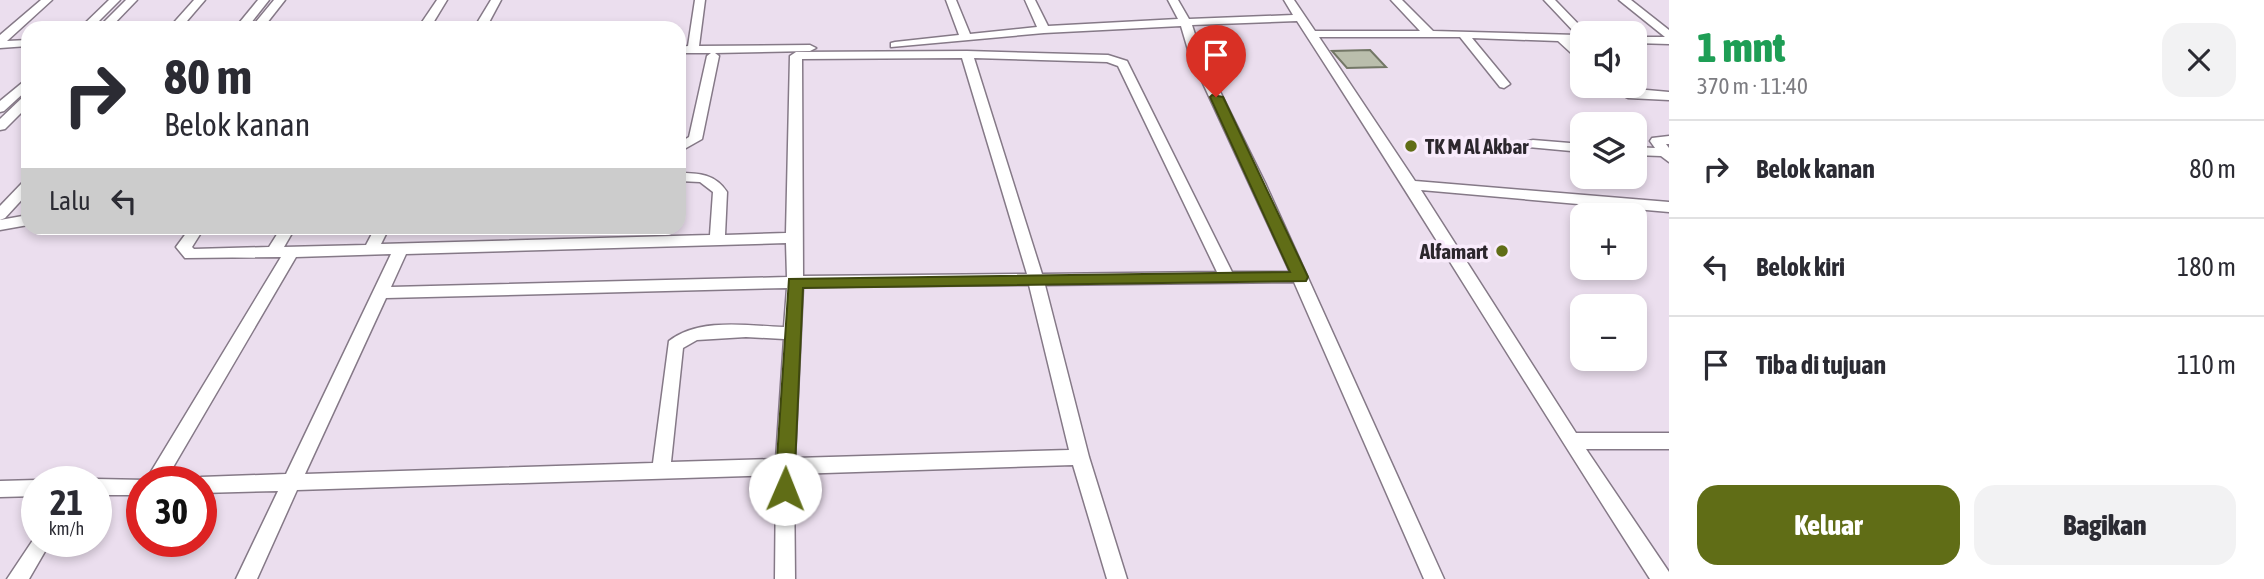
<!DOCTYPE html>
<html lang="id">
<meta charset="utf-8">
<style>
body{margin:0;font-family:"Asap Condensed",sans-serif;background:#f2f2f3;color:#2b2b33;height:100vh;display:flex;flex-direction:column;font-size:26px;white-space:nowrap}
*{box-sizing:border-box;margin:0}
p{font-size:23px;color:#7c7c81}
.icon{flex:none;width:38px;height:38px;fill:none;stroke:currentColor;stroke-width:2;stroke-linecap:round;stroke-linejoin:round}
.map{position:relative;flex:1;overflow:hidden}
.panel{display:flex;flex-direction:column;background:#fff;width:595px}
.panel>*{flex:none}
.banner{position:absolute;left:21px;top:21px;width:665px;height:214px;border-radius:21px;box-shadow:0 4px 10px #0003;background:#fff;color:#2b2b33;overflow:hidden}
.controls{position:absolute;left:1570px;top:21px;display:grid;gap:14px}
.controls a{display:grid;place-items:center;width:77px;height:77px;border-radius:14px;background:#fff;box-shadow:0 4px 10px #0003;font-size:35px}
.speed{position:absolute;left:21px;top:466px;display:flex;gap:14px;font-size:35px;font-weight:700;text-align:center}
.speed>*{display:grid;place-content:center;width:91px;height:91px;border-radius:50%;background:#fff;box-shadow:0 4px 10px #0003;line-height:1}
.speed small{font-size:18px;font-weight:400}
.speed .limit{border:10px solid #d22;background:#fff;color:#111}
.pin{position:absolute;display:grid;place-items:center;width:60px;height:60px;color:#fff;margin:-72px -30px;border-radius:50% 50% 50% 0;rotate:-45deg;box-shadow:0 0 7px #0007}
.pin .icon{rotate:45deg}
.me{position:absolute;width:77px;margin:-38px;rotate:1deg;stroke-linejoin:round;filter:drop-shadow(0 0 5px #0008)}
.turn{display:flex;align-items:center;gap:24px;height:147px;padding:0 28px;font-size:32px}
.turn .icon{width:91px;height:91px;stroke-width:2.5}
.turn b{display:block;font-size:49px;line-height:60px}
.then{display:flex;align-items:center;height:66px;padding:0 28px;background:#0003;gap:14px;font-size:26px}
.round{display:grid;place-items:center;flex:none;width:74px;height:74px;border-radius:21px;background:#f2f2f3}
.overview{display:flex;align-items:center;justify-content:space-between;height:119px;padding:0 28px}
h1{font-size:42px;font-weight:800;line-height:52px;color:#1e9e55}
.button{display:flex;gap:14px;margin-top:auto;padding:14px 28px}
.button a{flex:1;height:80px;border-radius:21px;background:#606d16;color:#fff;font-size:28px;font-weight:800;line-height:80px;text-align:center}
.button a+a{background:#f2f2f3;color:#2b2b33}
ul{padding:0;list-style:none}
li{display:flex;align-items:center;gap:21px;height:98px;padding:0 28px;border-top:2px solid #e1e1e2}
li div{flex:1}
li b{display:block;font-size:26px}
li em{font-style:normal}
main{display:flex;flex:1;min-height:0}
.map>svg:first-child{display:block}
.building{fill:#babeac;stroke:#737766;stroke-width:2}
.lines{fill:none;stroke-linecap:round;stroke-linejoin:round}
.street-casing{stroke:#857987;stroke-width:3}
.street{fill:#fff;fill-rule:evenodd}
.route{fill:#606d16;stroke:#3e470e;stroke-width:2}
.poi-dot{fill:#606d16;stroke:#f8ebfb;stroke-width:2.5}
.labels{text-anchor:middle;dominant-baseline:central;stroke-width:7;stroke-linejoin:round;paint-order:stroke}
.poi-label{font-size:21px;font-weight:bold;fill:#2c272d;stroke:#f8ebfb;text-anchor:start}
</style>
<main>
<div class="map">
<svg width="1669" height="579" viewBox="0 0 1669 579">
<rect width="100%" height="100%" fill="#ebdeee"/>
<path class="building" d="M1370 50 1386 67 1347 68 1332 51Z"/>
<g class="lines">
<g class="street-casing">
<g id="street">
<path d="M41 0H52L7 41 28 40V46L0 48V35Z"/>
<path d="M109 0H120L92 28H80Z"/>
<path d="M126 0H137L110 28H98Z"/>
<path d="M194 0H205L181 28H169Z"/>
<path d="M258 0H269L247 28H235Z"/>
<path d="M274 0H285L263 28H251Z"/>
<path d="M437 0H447L430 28H418Z"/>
<path d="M491 0H501L486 28H474Z"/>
<path d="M695 0H705L699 46 810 45 816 48 810 51 715 53 719 56 702 139 679 152V143L689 137 707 56 711 53H679V47L688 46Z"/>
<path d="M946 0H956L970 34 1037 27 1025 0H1035L1048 26 1178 19 1168 0H1178L1189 19 1293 15 1284 0H1294L1315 31H1420L1391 0H1402L1433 31 1577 35 1544 0H1555L1587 33H1582V42H1571L1582 52V63L1558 41 1472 38 1510 84 1504 88 1500 87 1460 37H1319L1415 181 1669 202V212L1421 190 1576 433H1669V449H1586L1669 572V579H1650C1531 394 1417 206 1297 21L1192 25 1201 53 1266 185 1444 579H1424L1294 282 1045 285 1089 457 1127 579H1107L1073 465 794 474 795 579H775L776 475 297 490 257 579H236L278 491 201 493V481H193L201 477 286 474 391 254 296 257 165 481H142V495H96V481H89L96 479 146 480 281 257 185 258 176 247 190 228H204L192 247 194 249 269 247 281 228H295L284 247 366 245 375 228H389L381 244 710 235 713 192 700 182 679 181V173C699 173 715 174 727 192L725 235 786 233 790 56 796 52 967 51 1108 55 1127 61 1232 272H1290L1189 53 1181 26 1044 33 891 47V43L895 42 959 35ZM962 58 1027 274 803 276 802 59ZM974 58 1107 62 1118 66 1217 272 1042 274ZM786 243 787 277 391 287 406 254ZM1029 285 1069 450 795 458 803 287ZM787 288 784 327C748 326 700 317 669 341L653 463 305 474 386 298ZM746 337 784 339 776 459 671 462 683 348 697 340Z"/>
<path d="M1619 0H1631L1669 30V44L1634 43V37H1665Z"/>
<path d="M28 78V89L4 111 0 112V101Z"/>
<path d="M1602 86 1669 92V100L1628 98Z"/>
<path d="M28 95V106L5 129 0 130V119L24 96Z"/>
<path d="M1669 136V144H1666L1669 148V162L1661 156 1634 155V147L1655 148 1650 141 1652 138Z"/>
<path d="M1533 140 1582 144V152L1528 147V141Z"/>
<path d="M28 181V193L5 218 0 220V206L23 182Z"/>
<path d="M28 215V225L0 230V220Z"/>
<path d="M37 480 41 481H37V496L0 497V481Z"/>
<path d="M37 534V541H51L29 579H7Z"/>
</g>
</g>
<use href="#street" class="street"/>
</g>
<path class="route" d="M1212 95 1223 97 1308 277 1306 281 803 288 794 489 791 495 785 498 778 495 775 489 789 279 1290 272 1210 97Z"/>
<g class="poi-dot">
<circle cx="1411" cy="146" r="7"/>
<circle cx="1502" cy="251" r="7"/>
</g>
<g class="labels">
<g class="poi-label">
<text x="1425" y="146">TK M Al Akbar</text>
<text x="1488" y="251" text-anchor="end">Alfamart</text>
</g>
</g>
</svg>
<div class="controls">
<a><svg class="icon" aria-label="sound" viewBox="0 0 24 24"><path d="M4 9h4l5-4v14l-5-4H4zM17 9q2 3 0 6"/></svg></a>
<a><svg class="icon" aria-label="layers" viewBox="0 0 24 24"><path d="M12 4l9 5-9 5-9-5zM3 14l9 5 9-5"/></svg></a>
<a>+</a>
<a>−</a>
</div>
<div class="speed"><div>21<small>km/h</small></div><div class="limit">30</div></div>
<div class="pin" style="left:1216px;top:97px;background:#d93025"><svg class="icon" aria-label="arrive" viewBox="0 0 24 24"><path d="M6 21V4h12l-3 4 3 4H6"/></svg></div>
<svg class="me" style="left:785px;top:489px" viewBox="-20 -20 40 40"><circle r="19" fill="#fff"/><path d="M0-13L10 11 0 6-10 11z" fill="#606d16"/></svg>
<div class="banner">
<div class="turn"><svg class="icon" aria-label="right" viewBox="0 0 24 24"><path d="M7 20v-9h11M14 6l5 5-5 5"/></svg><div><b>80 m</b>Belok kanan</div></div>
<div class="then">Lalu<svg class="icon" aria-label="left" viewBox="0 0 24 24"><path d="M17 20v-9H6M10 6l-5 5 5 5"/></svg></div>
</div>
</div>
<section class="panel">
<div class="overview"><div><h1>1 mnt</h1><p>370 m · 11:40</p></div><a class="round"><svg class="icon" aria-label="close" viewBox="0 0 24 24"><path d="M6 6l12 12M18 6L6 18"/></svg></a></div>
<ul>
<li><svg class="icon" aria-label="right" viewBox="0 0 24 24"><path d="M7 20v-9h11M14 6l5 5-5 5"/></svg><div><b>Belok kanan</b></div><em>80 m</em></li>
<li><svg class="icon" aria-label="left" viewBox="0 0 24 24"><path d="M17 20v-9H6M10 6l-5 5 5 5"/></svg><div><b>Belok kiri</b></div><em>180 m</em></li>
<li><svg class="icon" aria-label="arrive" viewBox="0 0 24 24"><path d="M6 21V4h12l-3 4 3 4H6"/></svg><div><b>Tiba di tujuan</b></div><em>110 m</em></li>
</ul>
<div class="button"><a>Keluar</a><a>Bagikan</a></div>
</section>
</main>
